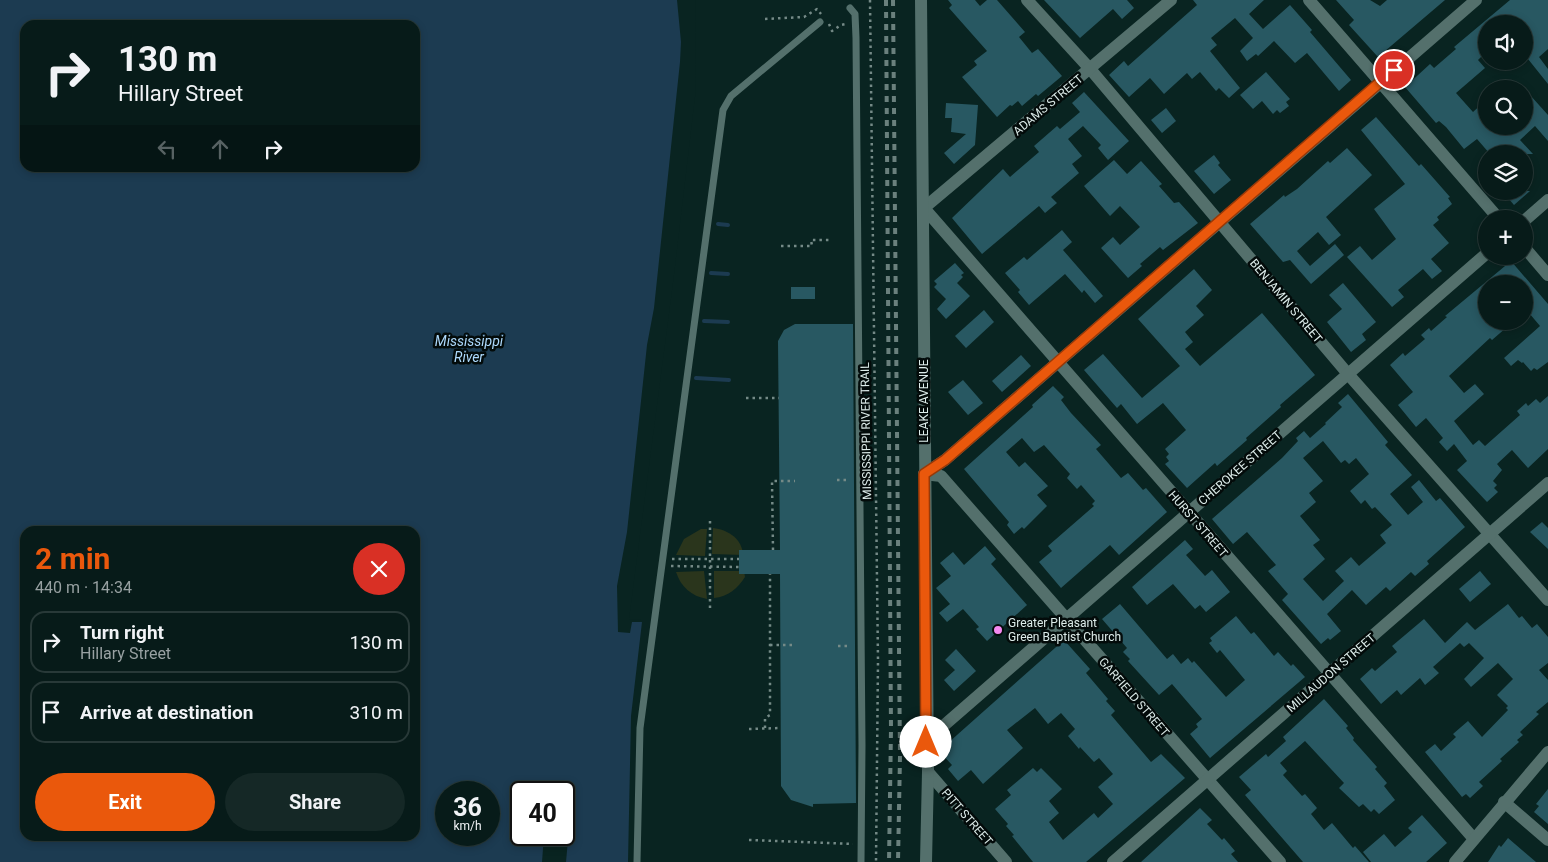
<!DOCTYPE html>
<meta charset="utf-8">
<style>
body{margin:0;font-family:Roboto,sans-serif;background:#152826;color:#f1f3f6;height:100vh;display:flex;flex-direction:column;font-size:19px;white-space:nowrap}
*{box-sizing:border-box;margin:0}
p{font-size:16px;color:#98a1a2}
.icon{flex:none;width:28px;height:28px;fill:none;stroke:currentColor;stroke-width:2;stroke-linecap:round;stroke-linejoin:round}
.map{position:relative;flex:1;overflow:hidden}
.side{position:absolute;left:20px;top:526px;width:400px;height:315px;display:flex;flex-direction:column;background:#071b19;border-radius:15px;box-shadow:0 2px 8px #0003,0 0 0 1px #283938}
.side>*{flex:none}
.guide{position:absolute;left:20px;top:20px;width:400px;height:152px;border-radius:15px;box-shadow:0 2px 8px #0003,0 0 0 1px #283938;background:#071b19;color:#f1f3f6;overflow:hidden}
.controls{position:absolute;left:1478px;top:15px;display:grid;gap:10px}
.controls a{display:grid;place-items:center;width:55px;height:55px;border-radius:50%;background:#071b19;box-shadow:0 2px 8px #0003,0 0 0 1px #283938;font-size:25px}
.speed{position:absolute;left:435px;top:781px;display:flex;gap:10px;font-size:25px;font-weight:700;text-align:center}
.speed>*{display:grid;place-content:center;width:65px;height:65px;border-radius:50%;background:#071b19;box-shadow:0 2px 8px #0003,0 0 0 1px #283938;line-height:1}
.speed small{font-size:12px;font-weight:400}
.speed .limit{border:2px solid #111;border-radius:8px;background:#fff;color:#111}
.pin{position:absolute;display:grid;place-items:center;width:42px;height:42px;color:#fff;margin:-21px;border:2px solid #fff;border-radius:50%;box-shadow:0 1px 5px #0007}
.me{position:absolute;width:55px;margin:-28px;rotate:0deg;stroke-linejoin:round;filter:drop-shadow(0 0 4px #0008)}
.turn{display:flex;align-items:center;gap:18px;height:105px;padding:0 15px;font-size:22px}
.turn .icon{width:65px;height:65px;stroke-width:2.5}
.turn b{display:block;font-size:35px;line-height:42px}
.lanes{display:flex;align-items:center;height:48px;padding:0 15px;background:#0003;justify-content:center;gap:25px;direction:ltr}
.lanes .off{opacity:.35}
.round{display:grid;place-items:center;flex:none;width:52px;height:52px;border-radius:26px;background:#152826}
.headline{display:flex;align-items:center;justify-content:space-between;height:85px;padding:0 15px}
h1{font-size:30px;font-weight:700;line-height:38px;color:#ea580c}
.primary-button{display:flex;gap:10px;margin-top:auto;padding:10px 15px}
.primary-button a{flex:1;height:58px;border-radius:30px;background:#ea580c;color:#fff;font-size:20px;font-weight:700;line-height:58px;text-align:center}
.primary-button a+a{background:#152826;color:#f1f3f6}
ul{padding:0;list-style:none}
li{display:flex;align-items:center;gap:15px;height:62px;margin:0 10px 8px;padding:0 5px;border:2px solid #283938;border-radius:15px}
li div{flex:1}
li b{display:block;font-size:19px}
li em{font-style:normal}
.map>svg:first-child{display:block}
.green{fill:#2a351c}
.water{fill:#1c3b51;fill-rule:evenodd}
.pier{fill:#092421}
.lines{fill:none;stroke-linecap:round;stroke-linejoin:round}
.stream{stroke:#1c3b51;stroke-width:4}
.building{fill:#285862;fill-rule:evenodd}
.path{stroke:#758a87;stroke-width:2.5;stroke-dasharray:2.5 4;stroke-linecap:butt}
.service{stroke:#54706c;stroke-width:7}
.minor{stroke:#54706c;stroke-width:12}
.tertiary{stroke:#54706c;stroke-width:12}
.rail{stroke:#6a807d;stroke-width:4;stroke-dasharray:6 6;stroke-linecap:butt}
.route-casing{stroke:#983908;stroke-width:12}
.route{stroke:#ea580c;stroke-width:9}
.poi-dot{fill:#f489f0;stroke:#030b0a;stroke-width:2}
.labels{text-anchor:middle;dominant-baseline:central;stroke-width:5;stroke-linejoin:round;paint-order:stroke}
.street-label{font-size:12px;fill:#ddecea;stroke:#030b0a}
.poi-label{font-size:12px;fill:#ddecea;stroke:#030b0a;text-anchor:start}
.water-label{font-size:14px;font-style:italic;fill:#add9fc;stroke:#030b0a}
</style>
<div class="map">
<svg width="1548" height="862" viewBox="0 0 1548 862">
<rect width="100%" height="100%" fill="#092421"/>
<g class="green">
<path d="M713 528C729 530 742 539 743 555L712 554Z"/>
<path d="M701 529H707L705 556 676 555 684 539Z"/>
<path d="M704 571 707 599C691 596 681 587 676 572Z"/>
<path d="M714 571H744L745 577C738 588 728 597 714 598Z"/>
</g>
<path class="water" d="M0 0H694L627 621 642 622 631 716 628 862H0ZM25 25H415V168H25ZM25 531H415V836H25ZM446 792H489V835H446ZM521 792H564V835H521Z"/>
<g class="pier">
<path d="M677 0H696L695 97 673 283 629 619 641 620 640 622H632L630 633 618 632 617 586 627 532 647 345 654 308 680 62 681 42Z"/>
<path d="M549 782 573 784 566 862H542L544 835H564V792H548Z"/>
</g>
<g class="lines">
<g class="stream">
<path d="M718 224 728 225"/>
<path d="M711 273 728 274"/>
<path d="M704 321 728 322"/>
<path d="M696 378 729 380"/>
</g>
</g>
<g class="building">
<path d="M948 0H975L980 6 987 0H997L1025 32 1019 37 1032 53 1038 49 1062 76 1038 96 1036 94 1022 106 1018 101 1012 106 1010 105 997 117 962 77 977 65 974 61 987 51 949 8 952 5Z"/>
<path d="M1044 0H1127L1134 8 1122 19 1113 9 1080 38Z"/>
<path d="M1193 0H1264L1249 14 1263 29 1290 5 1312 30 1310 32 1351 80 1339 91 1307 53 1295 63 1274 41 1258 56 1256 54 1247 61 1240 51 1253 38 1235 18 1211 38 1217 45 1210 51 1240 88 1229 98 1219 88 1216 91 1200 72 1192 79 1187 73 1164 94 1150 78 1129 97 1109 75 1124 61 1128 66 1197 5Z"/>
<path d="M1336 0H1370L1380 6 1387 0H1445L1378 57 1349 25 1354 20Z"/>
<path d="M1510 0H1548V49L1539 57 1548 69V84L1524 54V24H1486V52L1478 60 1485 68 1456 93 1473 112 1486 100V126H1524V100L1530 95 1548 115V141L1535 126 1520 140 1533 154H1490L1477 139 1464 149 1446 127 1439 121 1436 123 1405 87 1430 64 1434 68 1456 49 1454 47Z"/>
<path d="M1266 72 1290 99 1286 102 1289 106 1280 113 1277 110 1273 114 1262 101 1253 109 1240 95Z"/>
<path d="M1084 92 1129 141 1108 160 1098 148 1101 145 1083 126 1068 139 1082 156 1072 164 1079 173 1051 197 1057 203 1045 213 1039 206 982 254 952 218 1003 169 1010 177 1039 152 1034 146 1057 126 1060 129 1080 112 1072 103Z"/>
<path d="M946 103 978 105 975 145 954 164 944 153 966 134 951 132 952 118H945Z"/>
<path d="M1166 108 1176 121 1162 133 1151 120Z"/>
<path d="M1376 117 1419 166 1421 164 1450 197 1448 198 1452 204 1437 217 1439 220 1433 225 1449 243 1431 259 1442 271 1432 279 1423 269 1398 290 1404 297 1392 307 1347 257 1360 246 1372 260 1396 239 1374 209 1405 184 1361 130Z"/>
<path d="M1347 148 1372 175 1326 217 1341 235 1329 245 1318 232 1297 251 1310 266 1335 244 1344 255 1311 284 1290 260 1283 262 1250 224 1284 195 1285 197 1297 189 1328 161 1330 163Z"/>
<path d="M1214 155 1220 163 1218 165 1231 180 1214 194 1194 171Z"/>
<path d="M1114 160 1127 174 1141 161 1162 184 1159 186 1174 203 1179 202 1198 223 1163 250 1160 247 1140 264 1142 266 1128 278 1101 248 1113 237 1120 245 1140 227 1120 206 1110 216 1084 186Z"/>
<path d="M1502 191H1530L1514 205Z"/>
<path d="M1062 230 1072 242 1063 250 1103 296 1095 303 1084 290 1082 293 1065 274 1029 305 1018 292 1020 290 1005 273 1024 257 1027 260Z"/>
<path d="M1511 261 1548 304V362L1537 370 1534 368 1531 371 1523 362 1522 363 1518 360 1511 366 1504 358 1540 326 1524 307V284H1486V321H1514L1492 340 1490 338 1449 376 1464 393 1475 384 1484 394 1454 421 1473 445 1479 440 1485 446 1520 415 1517 411 1526 403 1528 406 1536 399 1540 403 1548 396V449L1528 468 1512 450 1497 464 1502 470 1493 481 1497 485 1494 488 1498 492 1487 502 1457 470 1467 461 1454 444 1447 451 1439 442 1443 438 1426 418 1416 427 1398 405 1413 392 1390 365 1403 353 1405 356 1425 339 1421 335 1429 328 1431 331 1447 317 1445 316Z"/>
<path d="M955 263 964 273 961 275 963 277 957 283 970 296 946 319 937 309 946 299 934 287 937 284 934 281Z"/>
<path d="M1194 269 1212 290 1196 306 1204 315 1185 332 1193 342 1185 349 1200 366 1262 313 1315 375 1280 405 1281 407 1246 438 1247 440 1217 466 1215 463 1187 488 1165 464 1169 461 1166 457 1169 454 1165 449 1186 430 1163 403 1137 424 1121 404 1117 408 1084 370 1103 354 1142 398 1180 366 1138 319Z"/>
<path d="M1343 283 1376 322 1362 334 1366 340 1351 352 1327 322 1342 309 1329 295Z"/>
<rect x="791" y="287" width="24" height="12"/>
<path d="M984 310 994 322 966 348 955 336Z"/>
<path d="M795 324H853L856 803 813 804V807L791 800 781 786 780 574H739V550H780L778 341 784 330Z"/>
<path d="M1021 355 1031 366 1002 392 992 381Z"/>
<path d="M963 380 983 403 968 415 948 392Z"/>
<path d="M1053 386 1064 397 1061 400 1071 413 1101 445 1096 449 1121 478 1128 473 1143 490 1146 488 1167 512 1119 555 1110 545 1061 588 1039 562 1052 551 1048 546 1094 506 1092 504 1095 501 1081 485 1077 489 1067 478 1070 474 1044 445 1034 452 1022 438 1006 452 1019 467 1025 462 1048 486 1037 495 1047 506 1024 529 1022 527 1014 534 1007 525 1009 522 964 469 1033 407 1032 405Z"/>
<path d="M1348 394 1388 442 1385 445 1412 475 1390 494 1408 515 1423 502 1411 487 1419 480 1436 501 1440 498 1465 527 1427 561 1429 564 1415 576 1411 572 1390 591 1386 587 1366 605 1352 590 1327 614 1341 631 1330 640 1328 638 1321 644 1282 600 1288 594 1268 571 1276 565 1247 532 1233 544 1212 519 1282 458 1298 441 1296 438 1304 431 1310 438 1326 424 1325 423 1342 407 1338 403ZM1323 441 1341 463 1345 460 1349 464 1356 458 1369 474 1350 491 1361 504 1365 500 1372 509 1375 507 1392 525 1380 535 1386 543 1359 566 1351 557 1335 571 1344 581 1323 601 1303 579 1325 559 1313 545 1320 540 1300 516 1316 502 1309 493 1323 481 1303 458Z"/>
<path d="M1542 522 1548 528V549L1530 532Z"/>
<path d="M1185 540 1193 549 1186 555 1205 576 1212 570 1230 592 1206 612 1200 605 1195 609 1173 584 1147 605 1132 587Z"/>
<path d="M985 546 996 559 991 564 1027 605 987 641 976 629 979 627 963 609 947 622 939 613 950 604 936 588 951 576 940 563 953 552 964 565Z"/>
<path d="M1480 571 1491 584 1470 602 1459 589Z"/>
<path d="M1120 604 1167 659 1173 654 1181 664 1188 658 1192 663 1194 661 1226 697 1245 680 1220 650 1217 653 1209 643 1212 641 1210 638 1236 616 1251 634 1254 632 1274 656 1278 652 1291 666 1293 664 1305 677 1210 758 1190 734 1198 727 1196 724 1202 719 1172 684 1159 695 1128 661 1130 659 1123 652 1127 648 1102 619Z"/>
<path d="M1508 604 1519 618 1522 616 1532 628 1537 624 1548 637V663L1539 670 1548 680V702L1536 712 1539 714 1520 732 1523 735 1517 740 1519 742 1500 759 1502 761 1479 782 1483 786 1470 798 1466 794 1462 797 1425 752 1435 744 1441 751 1456 737 1453 734 1468 721 1482 737 1508 710 1506 708 1508 706 1497 695 1513 679 1498 663 1471 687 1464 679 1484 658 1469 643 1464 647 1460 643 1433 667 1439 673 1425 685 1420 678 1401 695 1397 690 1381 704 1360 679 1372 668 1375 671 1397 652 1392 646 1424 619 1445 643 1467 622 1475 630Z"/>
<path d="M1064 640 1090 669 1086 673 1108 699 1106 701 1115 711 1111 715 1151 762 1161 754 1185 778 1086 862H1033L1012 836 1014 835 1006 826 1008 824 995 809 1011 795 1007 790 1033 768 1037 772 1041 768 1062 789 1049 801 1059 813 1049 822 1063 840 1094 813 1098 818 1113 804 1098 787 1113 774 1099 758 1094 762 1080 747 1079 749 1068 736 1075 729 1061 713 1048 724 1035 708 1007 730 1023 748 983 784 971 770 958 781 948 769 952 765 939 751Z"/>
<path d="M956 649 976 671 954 691 944 680 955 670 945 660Z"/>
<path d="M1324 699 1348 726 1346 728 1354 738 1353 740 1377 767 1375 769 1387 783 1384 786 1395 800 1379 814 1374 809 1371 812 1363 804 1359 807 1339 788 1344 783 1305 741 1280 763 1287 771 1283 775 1302 796 1305 794 1317 808 1311 814 1324 830 1332 823 1353 848 1355 846 1369 862H1303L1245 795 1251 790 1239 777 1266 754 1268 757 1286 741 1283 737Z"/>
<path d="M1548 789V824L1534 812 1539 806 1536 804Z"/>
<path d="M1200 808 1212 820 1207 824 1222 840 1224 838 1235 851 1231 854 1238 862H1141Z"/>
<path d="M1422 815 1447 843 1426 862H1371L1363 852 1384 834 1395 847 1412 832 1408 828Z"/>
<path d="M1508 838 1536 862H1488L1499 845 1501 847Z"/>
</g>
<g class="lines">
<g class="path">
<path d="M870 0 878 661 876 862"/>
<path d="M765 19 804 17 817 9 821 14"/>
<path d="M829 24 832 31 841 25 846 24"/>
<path d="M781 246H812L811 240H829"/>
<path d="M746 398H779"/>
<path d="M837 480H849"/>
<path d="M773 550 772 481H795"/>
<path d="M672 559H739"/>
<path d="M671 566 739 567"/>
<path d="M710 608V520"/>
<path d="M770 645H796"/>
<path d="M838 646H851"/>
<path d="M765 728V718L770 715V574"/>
<path d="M749 729 781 728"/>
<path d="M749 840 853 844"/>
</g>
<g class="service">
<path d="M850 8 855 14 856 38 862 745 861 862"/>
<path d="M637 862 640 728 723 110 731 96 820 22"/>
</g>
<g class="minor">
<path d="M1027 0 1091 70 1348 374 1548 600"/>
<path d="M1171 0 924 208 1474 839"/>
<path d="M1309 0 1499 219"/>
<path d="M1524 221 1548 200"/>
<path d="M1524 247 1548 275"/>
<path d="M924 474 945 460 1476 0"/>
<path d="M924 474 941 476 1280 862"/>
<path d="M926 741 1486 254"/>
<path d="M928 772 1006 862"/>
<path d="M1504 802 1548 840"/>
<path d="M1113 862 1548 483"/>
<path d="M1455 862 1548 752"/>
</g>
<path class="tertiary" d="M921 0 928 772 926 862"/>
<g class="rail">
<path d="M886 0 891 729 889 862"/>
<path d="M893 0 900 756 898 862"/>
</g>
</g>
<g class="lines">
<g class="route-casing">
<path id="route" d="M926 742 924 474 945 460 1394 70"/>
</g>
<use href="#route" class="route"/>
</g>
<circle class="poi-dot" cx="998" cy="630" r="5"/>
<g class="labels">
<g class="street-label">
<text transform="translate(1048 105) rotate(-40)">ADAMS STREET</text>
<text transform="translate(1286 301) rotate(50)">BENJAMIN STREET</text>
<text transform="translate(924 401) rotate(-90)">LEAKE AVENUE</text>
<text transform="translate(866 431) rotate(-91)">MISSISSIPPI RIVER TRAIL</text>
<text transform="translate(1240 468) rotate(-41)">CHEROKEE STREET</text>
<text transform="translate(1198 524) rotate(49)">HURST STREET</text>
<text transform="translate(1331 673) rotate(-41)">MILLAUDON STREET</text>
<text transform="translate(1134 697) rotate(49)">GARFIELD STREET</text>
<text transform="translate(967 817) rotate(49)">PITT STREET</text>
</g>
<g class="poi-label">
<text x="1008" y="623">Greater Pleasant<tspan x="1008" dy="14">Green Baptist Church</tspan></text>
</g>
<g class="water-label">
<text x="469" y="341">Mississippi<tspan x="469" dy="16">River</tspan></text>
</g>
</g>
</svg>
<div class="controls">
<a><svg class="icon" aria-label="sound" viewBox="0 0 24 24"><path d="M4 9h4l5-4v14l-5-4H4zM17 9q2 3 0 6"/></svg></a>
<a><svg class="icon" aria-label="search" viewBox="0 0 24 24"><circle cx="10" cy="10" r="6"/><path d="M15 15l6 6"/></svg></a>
<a><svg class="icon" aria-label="layers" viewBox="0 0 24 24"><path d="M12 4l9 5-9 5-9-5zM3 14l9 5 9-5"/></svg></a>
<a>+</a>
<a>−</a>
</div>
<div class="speed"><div>36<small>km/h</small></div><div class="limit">40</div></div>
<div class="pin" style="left:1394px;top:70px;background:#d93025"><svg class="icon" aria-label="arrive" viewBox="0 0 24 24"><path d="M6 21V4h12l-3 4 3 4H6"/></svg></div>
<svg class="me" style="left:926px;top:742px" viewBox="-20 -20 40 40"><circle r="19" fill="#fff"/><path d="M0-13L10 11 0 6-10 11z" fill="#ea580c"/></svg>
<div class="guide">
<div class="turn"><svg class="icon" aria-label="right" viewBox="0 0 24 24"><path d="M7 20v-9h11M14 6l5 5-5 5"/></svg><div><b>130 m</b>Hillary Street</div></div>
<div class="lanes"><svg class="icon off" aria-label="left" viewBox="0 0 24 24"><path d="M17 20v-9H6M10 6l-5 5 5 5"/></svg><svg class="icon off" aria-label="ahead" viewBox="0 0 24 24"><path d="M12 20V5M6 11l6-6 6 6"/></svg><svg class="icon" aria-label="right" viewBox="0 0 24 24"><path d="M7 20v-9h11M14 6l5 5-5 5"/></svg></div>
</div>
<section class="side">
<div class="headline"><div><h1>2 min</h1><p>440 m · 14:34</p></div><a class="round" style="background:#d93025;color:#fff"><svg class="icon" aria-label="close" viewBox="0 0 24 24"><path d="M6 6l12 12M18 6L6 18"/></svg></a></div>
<ul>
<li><svg class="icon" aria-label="right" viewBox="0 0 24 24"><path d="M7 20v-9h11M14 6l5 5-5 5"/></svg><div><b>Turn right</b><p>Hillary Street</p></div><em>130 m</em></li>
<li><svg class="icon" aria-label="arrive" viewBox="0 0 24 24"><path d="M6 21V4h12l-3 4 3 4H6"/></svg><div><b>Arrive at destination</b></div><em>310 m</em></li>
</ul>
<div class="primary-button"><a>Exit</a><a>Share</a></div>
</section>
</div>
